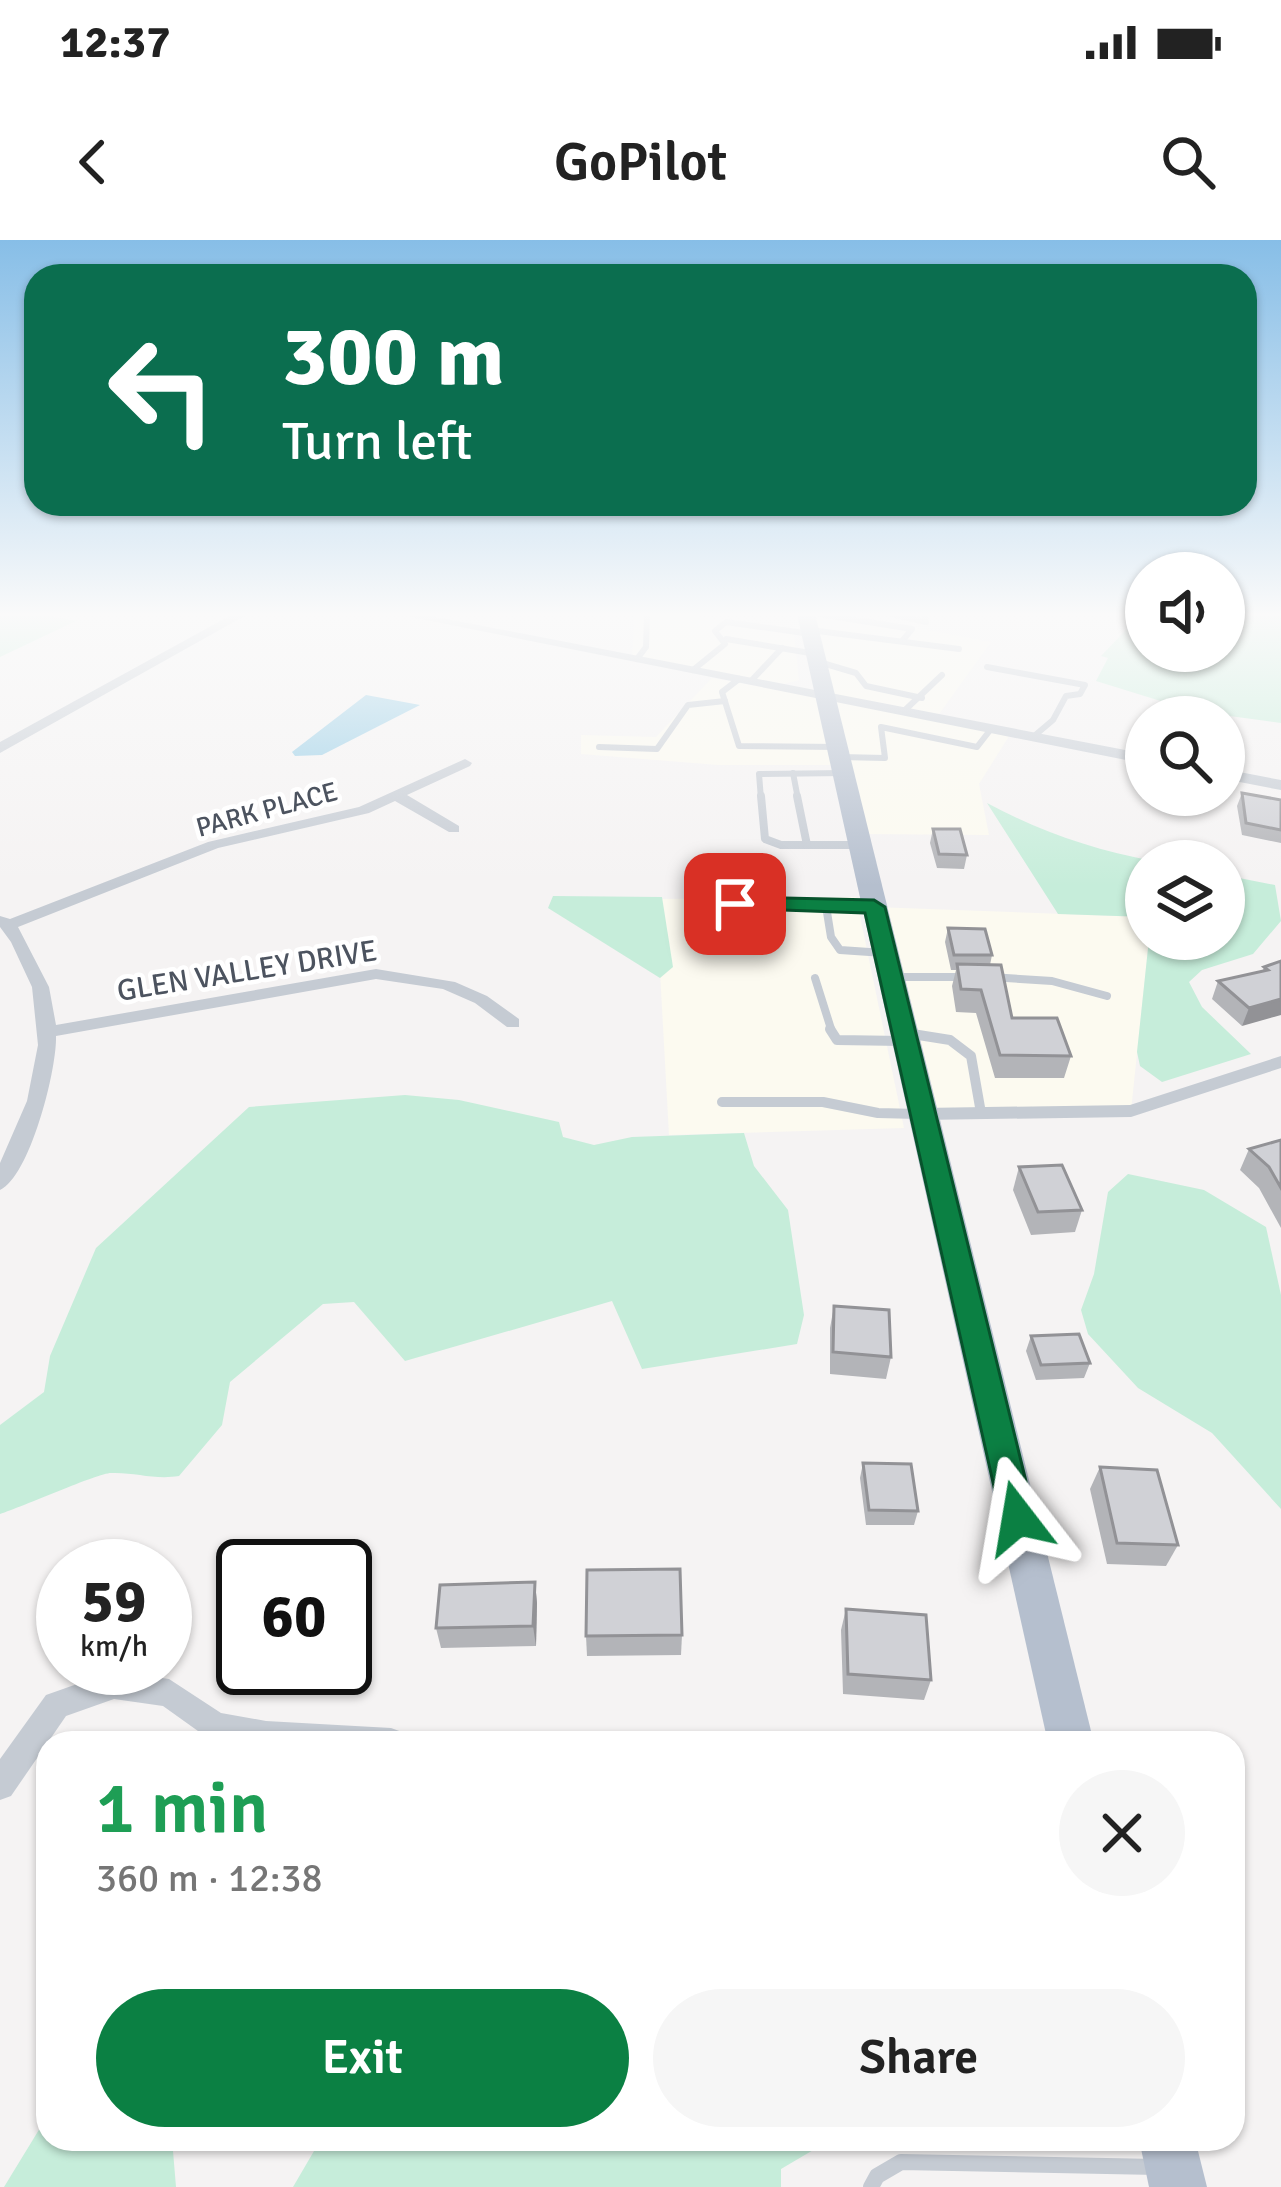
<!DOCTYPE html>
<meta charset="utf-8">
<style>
body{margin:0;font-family:Signika,sans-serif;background:#f6f6f6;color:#222;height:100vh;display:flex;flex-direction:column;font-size:45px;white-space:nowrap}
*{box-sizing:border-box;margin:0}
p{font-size:39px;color:#767676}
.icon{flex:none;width:66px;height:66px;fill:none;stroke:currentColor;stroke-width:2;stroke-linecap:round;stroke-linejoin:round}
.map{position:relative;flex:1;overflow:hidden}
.details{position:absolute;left:36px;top:1491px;width:1209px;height:420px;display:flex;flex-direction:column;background:#fff;border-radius:36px;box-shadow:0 3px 9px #0004}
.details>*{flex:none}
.hud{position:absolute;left:24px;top:24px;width:1233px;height:252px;border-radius:36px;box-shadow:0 3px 9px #0004;background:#0b6e4f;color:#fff;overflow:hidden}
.tools{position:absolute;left:1125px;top:312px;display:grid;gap:24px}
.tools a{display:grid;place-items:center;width:120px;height:120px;border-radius:50%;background:#fff;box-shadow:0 3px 9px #0004;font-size:60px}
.speed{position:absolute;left:36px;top:1299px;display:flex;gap:24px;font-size:60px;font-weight:700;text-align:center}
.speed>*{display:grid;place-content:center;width:156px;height:156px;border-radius:50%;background:#fff;box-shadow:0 3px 9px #0004;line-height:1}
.speed small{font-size:30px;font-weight:400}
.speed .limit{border:6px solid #111;border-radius:18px;background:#fff;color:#111}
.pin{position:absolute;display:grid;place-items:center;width:102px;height:102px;color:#fff;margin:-51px;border-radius:24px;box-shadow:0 6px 18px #0006}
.me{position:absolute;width:132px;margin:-66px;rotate:346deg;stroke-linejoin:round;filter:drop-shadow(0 0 9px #0008)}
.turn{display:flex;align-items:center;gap:42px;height:252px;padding:0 60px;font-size:54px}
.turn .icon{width:156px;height:156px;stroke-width:2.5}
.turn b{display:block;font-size:84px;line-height:102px}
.round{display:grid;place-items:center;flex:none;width:126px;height:126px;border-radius:63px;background:#f6f6f6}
.head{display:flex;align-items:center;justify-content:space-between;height:204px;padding:0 60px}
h1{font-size:72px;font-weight:600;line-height:90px;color:#1e9e55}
.cta{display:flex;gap:24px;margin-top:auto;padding:24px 60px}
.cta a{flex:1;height:138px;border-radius:72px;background:#0b8043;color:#fff;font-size:48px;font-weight:600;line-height:138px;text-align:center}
.cta a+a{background:#f6f6f6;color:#222}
.status{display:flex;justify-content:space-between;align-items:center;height:84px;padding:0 60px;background:#fff;direction:ltr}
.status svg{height:33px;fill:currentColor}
header{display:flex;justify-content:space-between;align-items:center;height:156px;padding:0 60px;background:#fff;font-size:54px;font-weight:600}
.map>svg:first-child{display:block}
.commercial{fill:#fcfaf0}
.green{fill:#c6edda}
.water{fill:#97cde6}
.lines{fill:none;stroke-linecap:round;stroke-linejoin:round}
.service-far3{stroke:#c5cbd3;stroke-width:6}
.service-far2{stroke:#c5cbd3;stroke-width:8}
.service-far1{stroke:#c5cbd3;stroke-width:10}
.service{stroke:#c5cbd3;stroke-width:16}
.minor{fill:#c5cbd3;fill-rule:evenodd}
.tertiary{fill:#c5cbd3;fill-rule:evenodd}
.primary{fill:#b5bfce;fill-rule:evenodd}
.wall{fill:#b3b4b8}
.shaded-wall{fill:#929296}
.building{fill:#d0d1d6;stroke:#929296;stroke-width:3}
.route{fill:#0b8043;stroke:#07532c;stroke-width:3}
.labels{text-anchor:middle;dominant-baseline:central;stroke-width:9;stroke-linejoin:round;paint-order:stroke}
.far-street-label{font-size:27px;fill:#4c535f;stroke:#fff}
.street-label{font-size:30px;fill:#4c535f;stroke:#fff}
</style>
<div class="status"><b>12:37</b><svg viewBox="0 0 49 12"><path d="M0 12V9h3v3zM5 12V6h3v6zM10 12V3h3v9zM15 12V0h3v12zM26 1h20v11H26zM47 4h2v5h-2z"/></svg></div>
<header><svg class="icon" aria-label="back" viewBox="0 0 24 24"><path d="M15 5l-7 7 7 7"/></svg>GoPilot<svg class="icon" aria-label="search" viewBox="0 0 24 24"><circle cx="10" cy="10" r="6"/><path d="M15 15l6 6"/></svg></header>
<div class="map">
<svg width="1281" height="1947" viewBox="0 0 1281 1947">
<rect width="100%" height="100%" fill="#f5f3f3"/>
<g class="commercial">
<path d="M635 374H683L794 393 799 440 784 444 632 416Z"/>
<path d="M806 374H841L991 402 937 477 1011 493 979 544 989 595 858 594Z"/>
<path d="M712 438 821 458 833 525H718L581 514V495L656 497Z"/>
<path d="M856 657 904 888 669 895 656 659Z"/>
<path d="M874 667 1146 677 1149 699 1131 871 922 874Z"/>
</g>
<g class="green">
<path d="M0 374H41L76 381 0 417Z"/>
<path d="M1141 374H1146V411H1224V374H1281V483L1193 471 1096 441 1108 418 1101 416Z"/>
<path d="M987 563C1041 592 1094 610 1153 621H1146V677L1058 674Z"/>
<path d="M1224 635 1275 645 1281 681 1253 714 1202 730 1189 742 1202 767 1251 814 1162 842 1140 826 1137 812 1149 699H1224Z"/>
<path d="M553 656 662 657 673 727 660 738 548 668Z"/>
<path d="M405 855 459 860 559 882 563 897 594 905 632 897 744 893 754 926 788 970 804 1075 797 1104 642 1129 612 1061 405 1121 354 1062 323 1064 230 1142 222 1185 179 1236C154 1240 135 1232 111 1233 98 1233 22 1267 0 1274V1185L44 1152 50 1116 96 1008 249 867Z"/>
<path d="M1128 934 1204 950 1266 987 1281 1055V1269L1212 1193 1138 1148 1088 1094 1081 1070 1094 1034 1108 952Z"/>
<path d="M48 1875V1899H172L176 1947H4Z"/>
<path d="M321 1899H832L781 1929V1947H293Z"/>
</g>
<path class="water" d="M366 455 420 465 322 515 295 516 292 512Z"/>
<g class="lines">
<g class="service-far3">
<path d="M819 374 912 389 903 400"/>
<path d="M891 374 926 382 924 374"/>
<path d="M810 390 959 409"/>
<path d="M726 399 816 414"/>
<path d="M637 419 646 407 647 374"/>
<path d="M819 422 856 433 866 446 922 458"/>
<path d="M987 427 1085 445 1080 454 1066 456 1053 480 1033 497"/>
<path d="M693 430 725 404 715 391 726 382 811 394"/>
<path d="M739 439 722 452 739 506 838 507"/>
<path d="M751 441 782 408"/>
<path d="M904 471 942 435"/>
<path d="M599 507 657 509 688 465 725 461"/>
<path d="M840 517 885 518 881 487 977 507 991 489"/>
<path d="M793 533 798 559"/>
<path d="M761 559 759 534 844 533"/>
</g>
<g class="service-far2">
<path d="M761 556 765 599 781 605H860"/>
<path d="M797 556 807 605"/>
<path d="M735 664 871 667"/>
<path d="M826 666 831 697 840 710 884 713"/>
<path d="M894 737H965"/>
<path d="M990 737 1052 741 1107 756"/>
<path d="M815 738 832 792"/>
</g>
<g class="service-far1">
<path d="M830 789 837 800 902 801"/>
<path d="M906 793 950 800 971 816 981 873"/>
<path d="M722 862H823L878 873 918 874"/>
</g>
<path class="service" d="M871 1947 877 1936 901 1922 1158 1927"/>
<g class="minor">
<path d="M465 519 472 523 470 526 407 555 459 586V592H449L395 561 369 573 218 608 18 687 49 747 56 785 376 729 455 742 487 756 519 779V787H507L475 763 443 749 376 739 56 796C57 830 30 936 0 950V923L27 861 38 805 32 747 11 702 0 687V676L10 679 208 602 359 567Z"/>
<path d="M1281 816V828L1131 877 922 880 912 874 922 868 1130 865Z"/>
<path d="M114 1431 169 1439 221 1473 266 1481 391 1488 402 1492 406 1503H227L205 1496 163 1466 114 1459 66 1476 11 1556 0 1560V1519L46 1455Z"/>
</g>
<g class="tertiary">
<path d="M233 374H248L0 513V502Z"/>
<path d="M396 374H421L1146 514V524Z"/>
<path d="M1224 529 1281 540V550L1224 539Z"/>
</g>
<g class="primary">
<path d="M797 374H815L1094 1503H1048Z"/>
<path d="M1139 1899H1195L1207 1947H1149Z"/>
</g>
</g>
<g class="wall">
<path d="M1242 553 1281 560V603L1242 595 1237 566Z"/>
<path d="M933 589 967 615 964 629 937 628 930 603Z"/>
<path d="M948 688 992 715 990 725 1012 778 1071 816 1064 838H995L976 773 956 772 952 746 956 730H951L945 702Z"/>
<path d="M1281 721 1242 786 1212 759 1218 741 1262 732 1264 727Z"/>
<path d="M1281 900V988L1259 948 1240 930 1249 909Z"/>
<path d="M1019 927 1082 970 1075 992 1031 995 1013 950Z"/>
<path d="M834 1066 891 1117 886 1139 830 1134V1088Z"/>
<path d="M1031 1096 1090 1123 1084 1138 1036 1140 1026 1111Z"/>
<path d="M863 1223 918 1271 914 1285H866L860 1238Z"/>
<path d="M1100 1227 1178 1305 1166 1326 1107 1324 1090 1249Z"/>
<path d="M535 1342 537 1363 536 1406 441 1408 436 1388Z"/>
<path d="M846 1369 931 1440 924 1460 843 1454 841 1390Z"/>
<path d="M682 1395 681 1415 587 1416 586 1396Z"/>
</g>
<g class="shaded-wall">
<path d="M1281 759V775L1242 786 1249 768Z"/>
<path d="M535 1342 537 1363 536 1406 533 1386Z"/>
</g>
<g class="building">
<path d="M1242 553 1281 560V590L1246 583Z"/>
<path d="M933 589H960L967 615 939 614Z"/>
<path d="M948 688 985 689 992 715H954Z"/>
<path d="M1281 721V759L1249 768 1218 741 1268 730 1264 727Z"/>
<path d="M957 724 1001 725 1012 778H1057L1071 816 1000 815 981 750 961 749Z"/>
<path d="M1281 900V948L1269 927 1249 909Z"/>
<path d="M1062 925 1082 970 1038 972 1019 927Z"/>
<path d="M834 1066 889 1070 891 1117 833 1112Z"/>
<path d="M1079 1094 1090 1123 1041 1125 1031 1096Z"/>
<path d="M863 1223 911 1224 918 1271 869 1270Z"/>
<path d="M1100 1227 1157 1230 1178 1305 1117 1303Z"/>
<path d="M680 1329 682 1395 586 1396 587 1330Z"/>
<path d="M535 1342 533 1386 436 1388 440 1345Z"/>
<path d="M846 1369 926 1375 931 1440 848 1434Z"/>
</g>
<linearGradient id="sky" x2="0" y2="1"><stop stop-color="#87bee7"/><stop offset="0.58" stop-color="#fafafa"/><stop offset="1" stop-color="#fafafa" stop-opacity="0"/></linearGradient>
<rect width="1281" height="646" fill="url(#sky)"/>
<path class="route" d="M735 657 874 660 885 667 1035 1278 1030 1289 1018 1293 1006 1289 1001 1278 865 673 728 668V659Z"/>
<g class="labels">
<g class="far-street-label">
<text transform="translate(267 570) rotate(-15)">PARK PLACE</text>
</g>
<g class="street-label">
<text transform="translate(247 731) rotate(-9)">GLEN VALLEY DRIVE</text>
</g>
</g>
</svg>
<div class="tools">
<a><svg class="icon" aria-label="sound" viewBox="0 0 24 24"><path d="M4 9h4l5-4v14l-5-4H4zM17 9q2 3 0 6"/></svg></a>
<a><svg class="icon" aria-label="search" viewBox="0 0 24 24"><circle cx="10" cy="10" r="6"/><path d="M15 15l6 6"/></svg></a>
<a><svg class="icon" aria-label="layers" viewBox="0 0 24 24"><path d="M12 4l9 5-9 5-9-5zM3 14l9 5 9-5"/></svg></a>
</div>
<div class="speed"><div>59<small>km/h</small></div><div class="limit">60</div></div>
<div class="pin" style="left:735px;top:664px;background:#d93025"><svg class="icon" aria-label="arrive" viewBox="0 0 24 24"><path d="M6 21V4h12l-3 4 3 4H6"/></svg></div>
<svg class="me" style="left:1018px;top:1278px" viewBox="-20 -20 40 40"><path d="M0-17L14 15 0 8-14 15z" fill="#0b8043" stroke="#fff" stroke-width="4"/></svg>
<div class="hud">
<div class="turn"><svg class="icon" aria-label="left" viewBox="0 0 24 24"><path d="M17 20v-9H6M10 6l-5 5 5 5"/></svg><div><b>300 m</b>Turn left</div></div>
</div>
<section class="details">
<div class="head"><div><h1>1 min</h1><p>360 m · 12:38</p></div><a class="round"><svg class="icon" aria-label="close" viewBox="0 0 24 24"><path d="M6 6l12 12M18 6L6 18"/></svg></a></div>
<div class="cta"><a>Exit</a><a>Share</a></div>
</section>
</div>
